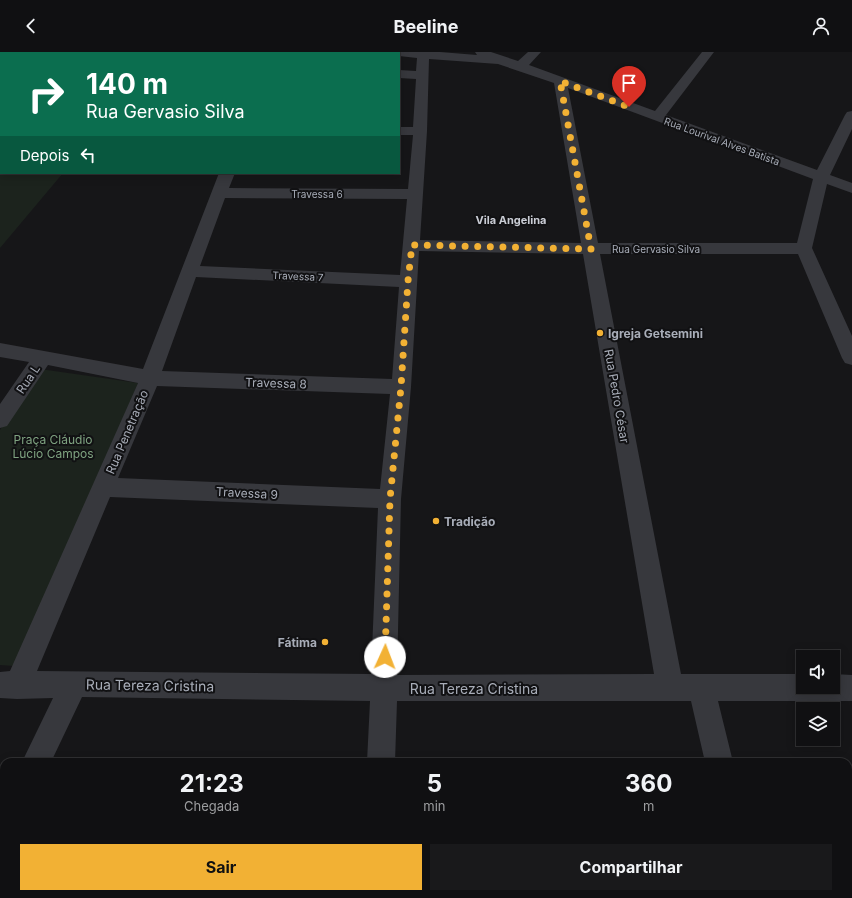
<!DOCTYPE html>
<html lang="pt">
<meta charset="utf-8">
<style>
body{margin:0;font-family:Inter,sans-serif;background:#19191b;color:#f1f3f6;height:100vh;display:flex;flex-direction:column;font-size:15px;white-space:nowrap}
*{box-sizing:border-box;margin:0}
p{font-size:13px;color:#9c9d9f}
.icon{flex:none;width:22px;height:22px;fill:none;stroke:currentColor;stroke-width:2;stroke-linecap:round;stroke-linejoin:round}
.map{position:relative;flex:1;overflow:hidden}
.side{position:absolute;left:0px;top:706px;width:852px;height:140px;display:flex;flex-direction:column;background:#101012;border-radius:12px 12px 0 0;box-shadow:0 2px 10px #0003,0 0 0 1px #303032}
.side>*{flex:none}
.top-card{position:absolute;left:0px;top:0px;width:400px;height:122px;box-shadow:0 2px 10px #0003,0 0 0 1px #303032;background:#0b6e4f;color:#fff;overflow:hidden}
.controls{position:absolute;left:796px;top:598px;display:grid;gap:8px}
.controls a{display:grid;place-items:center;width:44px;height:44px;border-radius:0px;background:#101012;box-shadow:0 2px 10px #0003,0 0 0 1px #303032;font-size:20px}
.pin{position:absolute;display:grid;place-items:center;width:34px;height:34px;color:#fff;margin:-41px -17px;border-radius:50% 50% 50% 0;rotate:-45deg;box-shadow:0 0 4px #0007}
.pin .icon{rotate:45deg}
.me{position:absolute;width:44px;margin:-22px;rotate:2deg;stroke-linejoin:round;filter:drop-shadow(0 0 3px #0008)}
.turn{display:flex;align-items:center;gap:14px;height:84px;padding:0 20px;font-size:18px}
.turn .icon{width:52px;height:52px;stroke-width:2.5}
.turn b{display:block;font-size:28px;line-height:34px}
.then{display:flex;align-items:center;height:38px;padding:0 20px;background:#0003;gap:8px;font-size:15px}
.eta{display:flex;justify-content:space-evenly;align-items:center;height:68px;text-align:center}
.eta b{font-size:24px;font-weight:700;line-height:28px}
.cta{display:flex;gap:8px;margin-top:auto;padding:8px 20px}
.cta a{flex:1;height:46px;border-radius:0px;background:#f2b134;color:#111;font-size:16px;font-weight:700;line-height:46px;text-align:center}
.cta a+a{background:#19191b;color:#f1f3f6}
header{display:flex;justify-content:space-between;align-items:center;height:52px;padding:0 20px;background:#101012;font-size:18px;font-weight:700}
.map>svg:first-child{display:block}
.built{fill:#222225}
.green{fill:#1c231d}
.lines{fill:none;stroke-linecap:round;stroke-linejoin:round}
.minor{fill:#37383d;fill-rule:evenodd}
.route{stroke:#f2b134;stroke-width:7;stroke-dasharray:0 12.6}
.poi-dot{fill:#f2b134;stroke:#111113;stroke-width:1.5}
.labels{text-anchor:middle;dominant-baseline:central;stroke-width:4;stroke-linejoin:round;paint-order:stroke}
.far-street-label{font-size:10px;fill:#a8adb8;stroke:#111113}
.far-neighbourhood-label{font-size:11px;font-weight:bold;fill:#c9ccd4;stroke:#111113}
.poi-label{font-size:12px;font-weight:bold;fill:#a8adb8;stroke:#111113;text-anchor:start}
.street-label{font-size:12px;fill:#a8adb8;stroke:#111113}
.park-label{font-size:12px;fill:#7fa381;stroke:#111113}
.near-street-label{font-size:14px;fill:#a8adb8;stroke:#111113}
</style>
<header><svg class="icon" aria-label="back" viewBox="0 0 24 24"><path d="M15 5l-7 7 7 7"/></svg>Beeline<svg class="icon" aria-label="person" viewBox="0 0 24 24"><circle cx="12" cy="8" r="4"/><path d="M4 21q1-7 8-7t8 7"/></svg></header>
<div class="map">
<svg width="852" height="846" viewBox="0 0 852 846">
<rect width="100%" height="100%" fill="#161618"/>
<path class="built" d="M0 0H262L1 1V12Z"/>
<g class="green">
<path d="M0 12 1 121H63L0 196Z"/>
<path d="M40 317 138 331 94 434 14 614 0 613V378Z"/>
</g>
<g class="lines">
<g class="minor">
<rect x="265" y="0" width="12" height="1"/>
<path d="M383 0H440L477 3 475 0H491L518 9 528 0H541L529 13 655 59 702 0H714L666 63 817 118 845 63 847 60 852 59V77L830 123 852 131V141L827 132 812 196 852 284V313L845 311 842 306 798 202H600L681 622H803V635H833V622L852 623V649H718L733 710H705L691 649H397L395 710H367L370 649 82 645 51 710H22L53 646 17 647 0 646V620L10 619 138 331 48 313 7 374 0 376V352L29 310 0 305V291L143 317 219 121H235L229 136 408 137 413 83H399V75H413L416 27 399 26V18L416 19 417 6 399 4V1ZM429 7 498 12 554 31 581 191 420 188 427 79ZM568 36 813 127 797 191H598ZM225 146 407 147 400 223 200 214ZM419 199 583 202 654 622 397 623 401 447 411 335ZM196 225 399 235 392 327 162 319ZM157 334 390 342 380 437 118 426ZM110 445 378 456 371 622 37 619Z"/>
<path d="M4 760V796L0 798V762Z"/>
<rect x="360" y="842" width="32" height="4"/>
<path d="M735 842H767L768 846H736Z"/>
</g>
</g>
<g class="lines">
<path class="route" d="M385 605 390 447 401 335 408 229 412 193 591 197 560 29 629 55"/>
</g>
<g class="poi-dot">
<circle cx="600" cy="281" r="4"/>
<circle cx="436" cy="469" r="4"/>
<circle cx="325" cy="590" r="4"/>
</g>
<g class="labels">
<g class="far-street-label">
<text transform="translate(722 89) rotate(20)">Rua Lourival Alves Batista</text>
<text x="317" y="142">Travessa 6</text>
<text x="656" y="197">Rua Gervasio Silva</text>
<text transform="translate(298 224) rotate(3)">Travessa 7</text>
</g>
<g class="far-neighbourhood-label">
<text x="511" y="168">Vila Angelina</text>
</g>
<g class="poi-label">
<text x="608" y="281">Igreja Getsemini</text>
<text x="444" y="469">Tradição</text>
<text x="317" y="590" text-anchor="end">Fátima</text>
</g>
<g class="street-label">
<text transform="translate(28 327) rotate(-56)">Rua L</text>
<text transform="translate(276 331) rotate(2)">Travessa 8</text>
<text transform="translate(617 344) rotate(80)">Rua Pedro César</text>
<text transform="translate(127 380) rotate(-67)">Rua Penetração</text>
<text transform="translate(247 441) rotate(3)">Travessa 9</text>
</g>
<g class="park-label">
<text x="53" y="387">Praça Cláudio<tspan x="53" dy="14">Lúcio Campos</tspan></text>
</g>
<g class="near-street-label">
<text transform="translate(150 633) rotate(1)">Rua Tereza Cristina</text>
<text x="474" y="636">Rua Tereza Cristina</text>
</g>
</g>
</svg>
<div class="controls">
<a><svg class="icon" aria-label="sound" viewBox="0 0 24 24"><path d="M4 9h4l5-4v14l-5-4H4zM17 9q2 3 0 6"/></svg></a>
<a><svg class="icon" aria-label="layers" viewBox="0 0 24 24"><path d="M12 4l9 5-9 5-9-5zM3 14l9 5 9-5"/></svg></a>
</div>
<div class="pin" style="left:629px;top:55px;background:#d93025"><svg class="icon" aria-label="arrive" viewBox="0 0 24 24"><path d="M6 21V4h12l-3 4 3 4H6"/></svg></div>
<svg class="me" style="left:385px;top:605px" viewBox="-20 -20 40 40"><circle r="19" fill="#fff"/><path d="M0-13L10 11 0 6-10 11z" fill="#f2b134"/></svg>
<div class="top-card">
<div class="turn"><svg class="icon" aria-label="right" viewBox="0 0 24 24"><path d="M7 20v-9h11M14 6l5 5-5 5"/></svg><div><b>140 m</b>Rua Gervasio Silva</div></div>
<div class="then">Depois<svg class="icon" aria-label="left" viewBox="0 0 24 24"><path d="M17 20v-9H6M10 6l-5 5 5 5"/></svg></div>
</div>
<section class="side">
<div class="eta">
<div><b>21:23</b><p>Chegada</p></div>
<div><b>5</b><p>min</p></div>
<div><b>360</b><p>m</p></div>
</div>
<div class="cta"><a>Sair</a><a>Compartilhar</a></div>
</section>
</div>
